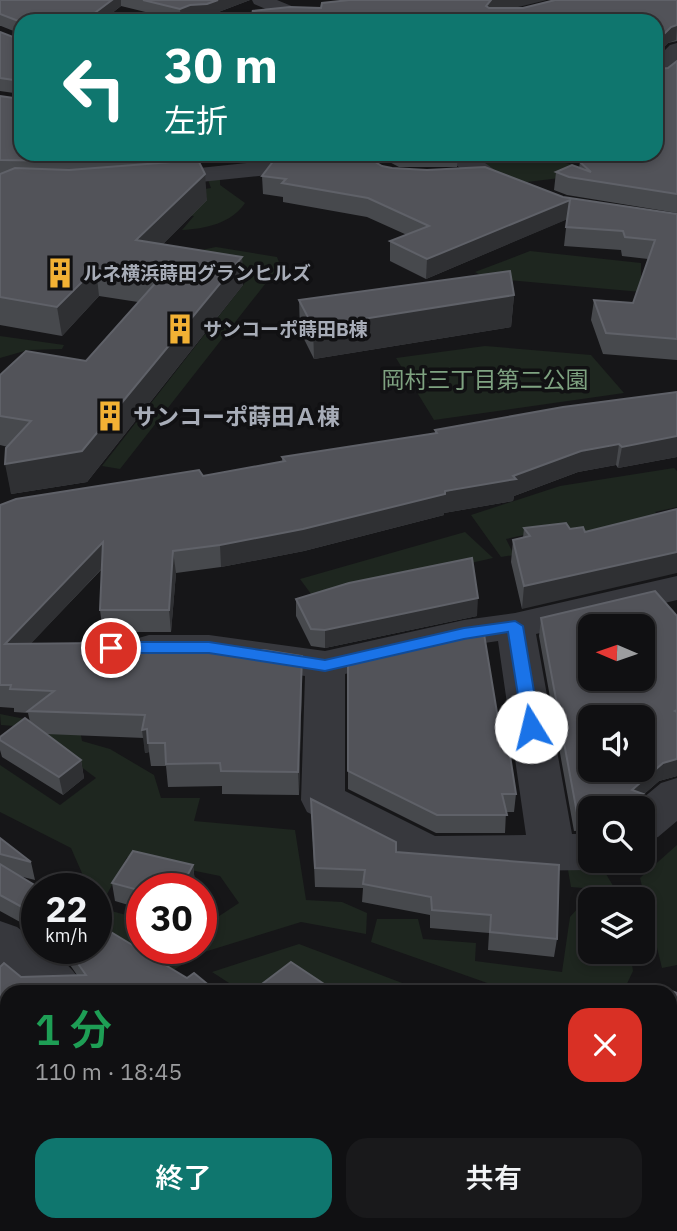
<!DOCTYPE html>
<html lang="ja">
<meta charset="utf-8">
<style>
body{margin:0;font-family:"IBM Plex Sans","Noto Sans JP",sans-serif;background:#19191b;color:#f1f3f6;height:100vh;display:flex;flex-direction:column;font-size:26px;white-space:nowrap}
*{box-sizing:border-box;margin:0}
p{font-size:23px;color:#9c9d9f}
.icon{flex:none;width:38px;height:38px;fill:none;stroke:currentColor;stroke-width:2;stroke-linecap:round;stroke-linejoin:round}
.map{position:relative;flex:1;overflow:hidden}
.sheet{position:absolute;left:0px;top:985px;width:677px;height:247px;display:flex;flex-direction:column;background:#101012;border-radius:21px 21px 0 0;box-shadow:0 4px 10px #0003,0 0 0 2px #303032}
.sheet>*{flex:none}
.top-card{position:absolute;left:14px;top:14px;width:649px;height:147px;border-radius:21px;box-shadow:0 4px 10px #0003,0 0 0 2px #303032;background:#0f766e;color:#fff;overflow:hidden}
.needle{width:46px;rotate:272deg}
.buttons{position:absolute;left:578px;top:614px;display:grid;gap:14px}
.buttons a{display:grid;place-items:center;width:77px;height:77px;border-radius:14px;background:#101012;box-shadow:0 4px 10px #0003,0 0 0 2px #303032;font-size:35px}
.speed{position:absolute;left:21px;top:873px;display:flex;gap:14px;font-size:35px;font-weight:700;text-align:center}
.speed>*{display:grid;place-content:center;width:91px;height:91px;border-radius:50%;background:#101012;box-shadow:0 4px 10px #0003,0 0 0 2px #303032;line-height:1}
.speed small{font-size:18px;font-weight:400}
.speed .limit{border:10px solid #d22;background:#fff;color:#111}
.pin{position:absolute;display:grid;place-items:center;width:60px;height:60px;color:#fff;margin:-30px;border:4px solid #fff;border-radius:50%;box-shadow:0 2px 7px #0007}
.me{position:absolute;width:77px;margin:-38px;rotate:351deg;stroke-linejoin:round;filter:drop-shadow(0 0 5px #0008)}
.turn{display:flex;align-items:center;gap:24px;height:147px;padding:0 35px;font-size:32px}
.turn .icon{width:91px;height:91px;stroke-width:2.5}
.turn b{display:block;font-size:49px;line-height:60px}
.round{display:grid;place-items:center;flex:none;width:74px;height:74px;border-radius:21px;background:#19191b}
.summary{display:flex;align-items:center;justify-content:space-between;height:119px;padding:0 35px}
h1{font-size:42px;font-weight:600;line-height:52px;color:#1e9e55}
.cta{display:flex;gap:14px;margin-top:auto;padding:14px 35px}
.cta a{flex:1;height:80px;border-radius:21px;background:#0f766e;color:#fff;font-size:28px;font-weight:600;line-height:80px;text-align:center}
.cta a+a{background:#19191b;color:#f1f3f6}
.map>svg:first-child{display:block}
.green{fill:#1e261f}
.lines{fill:none;stroke-linecap:round;stroke-linejoin:round}
.street{fill:#37383d;fill-rule:evenodd}
.wall{fill:#47494d}
.shaded-wall{fill:#2f3033}
.building{fill:#525359;stroke:#5f6168;stroke-width:2;fill-rule:evenodd}
.route{fill:#1a73e8;stroke:#114b97;stroke-width:2}
.labels{text-anchor:middle;dominant-baseline:central;stroke-width:7;stroke-linejoin:round;paint-order:stroke}
.far-poi-label{font-size:19px;font-weight:bold;fill:#a8adb8;stroke:#111113;text-anchor:start}
.park-label{font-size:23px;fill:#7fa381;stroke:#111113}
.poi-label{font-size:23px;font-weight:bold;fill:#a8adb8;stroke:#111113;text-anchor:start}
</style>
<div class="map">
<svg width="677" height="1231" viewBox="0 0 677 1231">
<rect width="100%" height="100%" fill="#161618"/>
<g class="green">
<path d="M490 154H529L582 167 568 177 527 182 495 174 479 156Z"/>
<path d="M220 179V185L245 203C232 223 205 229 182 230L194 216 105 204 211 188 208 180Z"/>
<path d="M216 247 277 257 280 265 120 469 102 466 247 280 176 269 192 252Z"/>
<path d="M530 251 641 263V292L486 278 475 272Z"/>
<path d="M0 336 64 345 62 349 28 350 0 358Z"/>
<path d="M485 346 591 355 624 393 434 420 396 358Z"/>
<path d="M674 468 677 471V507L655 512 664 522 583 540 567 526 506 539 514 555 501 557 471 515 560 486Z"/>
<path d="M465 532 493 558 314 598 300 579Z"/>
<path d="M0 714 80 730 82 741 110 749 154 775 161 798H200L194 821 295 830 306 900 342 902 367 913 366 934 301 922 201 953 170 972 96 924 111 911 142 919V948H201V928L239 903 220 876 127 857 105 898H96V889H89L71 848 0 812V765L60 805 96 778 28 727 1 725Z"/>
<path d="M677 845V965L662 968 640 878Z"/>
<path d="M600 864 621 899 590 900V952H630L633 971 623 992H513L371 942 377 919H418L423 939 476 943 475 961 562 972 570 917 595 889 571 887 568 870Z"/>
<path d="M299 944 426 992H334L291 968 249 992H243L212 972Z"/>
<path d="M0 1163 7 1168V1225H47L50 1231H0Z"/>
</g>
<g class="lines">
<g class="street">
<path d="M252 0H277L318 17 321 21H294L254 4Z"/>
<path d="M677 43V72L665 82 656 83V67L662 63 661 54 670 45Z"/>
<path d="M291 154H320L298 171 289 173 152 187 143 185 140 180 143 175 152 173 283 159Z"/>
<path d="M446 154H473L496 171 531 184 534 189 531 194C507 200 460 174 446 154Z"/>
<path d="M677 576V600L536 634 572 834H590V861H608L606 865 590 870 430 872 414 867 307 812 301 800 305 676 209 661H149L135 657 129 648 135 639 149 635H209L325 651 464 620 515 613ZM498 641 526 835 435 836 345 791V674L464 646Z"/>
<path d="M677 778V821L658 837 642 842V808H631L661 783Z"/>
<path d="M0 921 17 927 37 942V948C56 948 80 976 87 992H26L0 970Z"/>
</g>
</g>
<g class="wall">
<path d="M0 0H250L208 16 191 17 182 21 121 6 102 21H21V34L1 26H0Z"/>
<path d="M677 0V41L668 43 661 50 659 62 656 64V21H252V11L321 8H516Z"/>
<path d="M0 32 18 39 21 37V154H188L189 160 207 200 162 245 242 257 243 285 87 482 11 494 8 447 0 445V375L86 361 138 302 99 296 62 336 0 325V96L21 99V94L0 91Z"/>
<path d="M677 61V213L567 195 554 190 556 172 579 168 580 162 591 157 578 154H656L659 69 668 68Z"/>
<path d="M228 154H286L282 156 247 161Z"/>
<path d="M374 154H458L457 167H399Z"/>
<path d="M382 166 563 197 677 214V360L603 354 591 320 594 300 633 303 648 259 622 256 621 250 564 246 567 219 426 279 390 261V241L407 235 367 217 283 202V197L263 194 262 176Z"/>
<path d="M514 295 511 327 314 359 300 331 299 300Z"/>
<path d="M677 392V457L618 468 616 465 578 472 514 496 513 501 444 513V515L304 551 221 567 176 573 171 632H103L100 610 102 569 31 643 201 650 302 656V678L299 795 222 794V786L168 787 166 766H151L149 752 145 753 144 738 46 734 81 760 84 778 63 795 2 757 0 750V737L30 722 28 713 14 712V708L0 707V505L203 476 282 462V457L435 433V430Z"/>
<path d="M524 528 570 529 585 532 522 609 511 562 513 540 523 538Z"/>
<path d="M296 599 477 616 325 648 311 646 296 616Z"/>
<path d="M677 616V776L659 781 643 795 590 808V830L574 831 539 636 541 618Z"/>
<path d="M348 658 503 749 516 794 514 812H506L505 833H436L348 789Z"/>
<path d="M311 799 396 852 557 939 554 957 488 950 489 933 430 928V915L362 902 363 888 315 887Z"/>
<path d="M0 838 31 862 35 880 19 876 37 889V939L33 935 31 928 0 911Z"/>
<path d="M193 865 195 883 192 889H142V909L115 901 112 883Z"/>
<path d="M48 948H96L187 978 217 992H7V1119L4 1117 0 1121V967L21 977 77 975 68 962 53 950Z"/>
<path d="M582 1225H670L677 1231H599Z"/>
</g>
<g class="shaded-wall">
<path d="M112 0H121V6L102 21H84Z"/>
<path d="M218 0H250L208 16 191 17 181 21 180 9 190 5Z"/>
<path d="M491 0H547L490 14 486 6Z"/>
<path d="M677 25 676 40 668 43 661 50 659 62 656 64V50L662 36 671 27Z"/>
<path d="M246 154H286L282 156 247 161Z"/>
<path d="M205 174 207 200 139 268 136 240Z"/>
<path d="M570 200 568 219 426 279 427 259Z"/>
<path d="M242 257 243 285 87 482 11 494 5 464Z"/>
<path d="M96 268 99 296 62 336 57 307Z"/>
<path d="M514 295 511 327 314 359 313 327Z"/>
<path d="M677 436V457L618 468 622 447Z"/>
<path d="M619 444 616 465 578 472 514 496 513 501 444 513V515L304 551 221 567 220 545 513 476 581 451Z"/>
<path d="M103 542 106 564 10 666 5 644Z"/>
<path d="M173 551 176 573 171 632 169 610Z"/>
<path d="M677 552V573L522 609 524 586Z"/>
<path d="M478 598 477 616 325 648V630Z"/>
<path d="M302 656V678L299 795 298 772Z"/>
<path d="M147 729 149 752 145 753 142 730Z"/>
<path d="M677 759V776L659 781 643 795 640 808H614L632 790 663 763Z"/>
<path d="M81 760 84 778 63 795 59 777Z"/>
<path d="M193 865 195 883 192 889H180Z"/>
<path d="M122 985 124 992H115Z"/>
<path d="M0 1103 4 1117 0 1121Z"/>
</g>
<g class="building">
<path d="M0 0H112L84 21H21V22L0 14Z"/>
<path d="M143 0H218L207 4 190 5 180 9Z"/>
<path d="M349 0H491L486 6 489 8H523L555 0H677V25L671 27 662 36V45L656 50V21H276L252 11 290 7 321 8 322 3Z"/>
<path d="M0 32 18 39 21 37V81L0 78Z"/>
<path d="M677 61V194L569 177 556 172 572 165 591 172 580 162 598 154H656V67L659 69 668 68Z"/>
<path d="M21 81V154H170L69 161 0 160V96L21 99Z"/>
<path d="M304 154H362L382 166 392 168 427 170 485 167 563 197 677 214V339L606 333 594 300 633 303 655 240 625 237 623 231 566 227 570 200 427 259 390 241 429 226 368 198 282 183 286 179 262 176 275 159Z"/>
<path d="M198 160 205 174 136 240 242 257 82 451 5 464 6 448 31 421 0 416V375L26 351 86 361 160 278 96 268 57 307 0 297V174L15 168 69 170Z"/>
<path d="M510 271 514 295 313 327 299 300Z"/>
<path d="M677 392V436L622 447 619 444 581 451 513 476 516 479 445 491V494L303 529 220 545 173 551 169 610H100L103 542 5 644 200 642 199 650H264L302 656 298 772 221 771 220 763 166 764 165 743H148L147 729 142 730 145 715 28 711 54 691 10 689 11 685H0V505L16 499 199 470 203 476 285 461 282 457 437 433 435 430 563 407Z"/>
<path d="M677 509V552L524 586 513 540 530 536 524 528 566 523 570 529 583 527 585 532Z"/>
<path d="M472 558 478 598 325 630 311 629 296 599 349 583Z"/>
<path d="M655 591 677 616V710L675 711 677 712V759L663 763 632 790 643 794 614 808H590V812L577 813 541 618ZM590 626H642V679H590ZM590 718H642V770H590Z"/>
<path d="M483 628 503 749H509L516 794H502L507 815H437L348 771V658Z"/>
<path d="M25 718 81 760 59 777 0 740V737Z"/>
<path d="M311 799 396 842V852L559 865 557 939 490 932 491 915 432 910 431 897 363 884 365 870 315 868Z"/>
<path d="M0 838 31 862 0 854Z"/>
<path d="M133 851 193 865 180 889H142V891L112 883Z"/>
<path d="M0 864 41 889H37V928H35L34 922 28 917 33 913 0 895Z"/>
<path d="M96 923 187 978 194 973 217 992H129L122 985 115 992H7V1106L0 1101V967L4 963 21 977 86 975 67 948H96Z"/>
<path d="M291 962 336 992H258L254 990Z"/>
<path d="M661 987 677 993V1231H652L634 1225H670V992H659Z"/>
<path d="M122 1225H295L302 1231H116Z"/>
<path d="M328 1225H338L347 1231H322Z"/>
<path d="M355 1225H476L483 1231H350Z"/>
</g>
<path class="route" d="M515 621 523 626 540 727 531 733 523 727 508 632 464 639 325 671 209 653H111L103 648 111 642H209L325 660 464 628Z"/>
<defs>
<g id="building-bare" transform="scale(2.415)"><path d="M-4-6H4V6H1V3H-1V6H-4ZM-2.5-4.3h1.7v1.8h-1.7ZM.8-4.3h1.7v1.8H.8ZM-2.5-1h1.7V.8h-1.7ZM.8-1h1.7V.8H.8Z" fill="#f2b134" stroke="#111113" stroke-width="2.5" paint-order="stroke"/></g>
</defs>
<g fill-rule="evenodd">
<use href="#building-bare" x="60" y="273"/>
<use href="#building-bare" x="180" y="329"/>
<use href="#building-bare" x="110" y="416"/>
</g>
<g class="labels">
<g class="far-poi-label">
<text x="83" y="273">ルネ横浜蒔田グランヒルズ</text>
<text x="203" y="329">サンコーポ蒔田B棟</text>
</g>
<g class="park-label">
<text x="485" y="379">岡村三丁目第二公園</text>
</g>
<g class="poi-label">
<text x="133" y="416">サンコーポ蒔田Ａ棟</text>
</g>
</g>
</svg>
<div class="buttons">
<a><svg class="needle" viewBox="-14 -14 28 28"><path d="M0-13l5 13h-10z" fill="#e53935"/><path d="M0 13l5-13h-10z" fill="#9c9d9f"/></svg></a>
<a><svg class="icon" aria-label="sound" viewBox="0 0 24 24"><path d="M4 9h4l5-4v14l-5-4H4zM17 9q2 3 0 6"/></svg></a>
<a><svg class="icon" aria-label="search" viewBox="0 0 24 24"><circle cx="10" cy="10" r="6"/><path d="M15 15l6 6"/></svg></a>
<a><svg class="icon" aria-label="layers" viewBox="0 0 24 24"><path d="M12 4l9 5-9 5-9-5zM3 14l9 5 9-5"/></svg></a>
</div>
<div class="speed"><div>22<small>km/h</small></div><div class="limit">30</div></div>
<div class="pin" style="left:111px;top:648px;background:#d93025"><svg class="icon" aria-label="arrive" viewBox="0 0 24 24"><path d="M6 21V4h12l-3 4 3 4H6"/></svg></div>
<svg class="me" style="left:531px;top:727px" viewBox="-20 -20 40 40"><circle r="19" fill="#fff"/><path d="M0-13L10 11 0 6-10 11z" fill="#1a73e8"/></svg>
<div class="top-card">
<div class="turn"><svg class="icon" aria-label="left" viewBox="0 0 24 24"><path d="M17 20v-9H6M10 6l-5 5 5 5"/></svg><div><b>30 m</b>左折</div></div>
</div>
<section class="sheet">
<div class="summary"><div><h1>1 分</h1><p>110 m · 18:45</p></div><a class="round" style="background:#d93025;color:#fff"><svg class="icon" aria-label="close" viewBox="0 0 24 24"><path d="M6 6l12 12M18 6L6 18"/></svg></a></div>
<div class="cta"><a>終了</a><a>共有</a></div>
</section>
</div>
